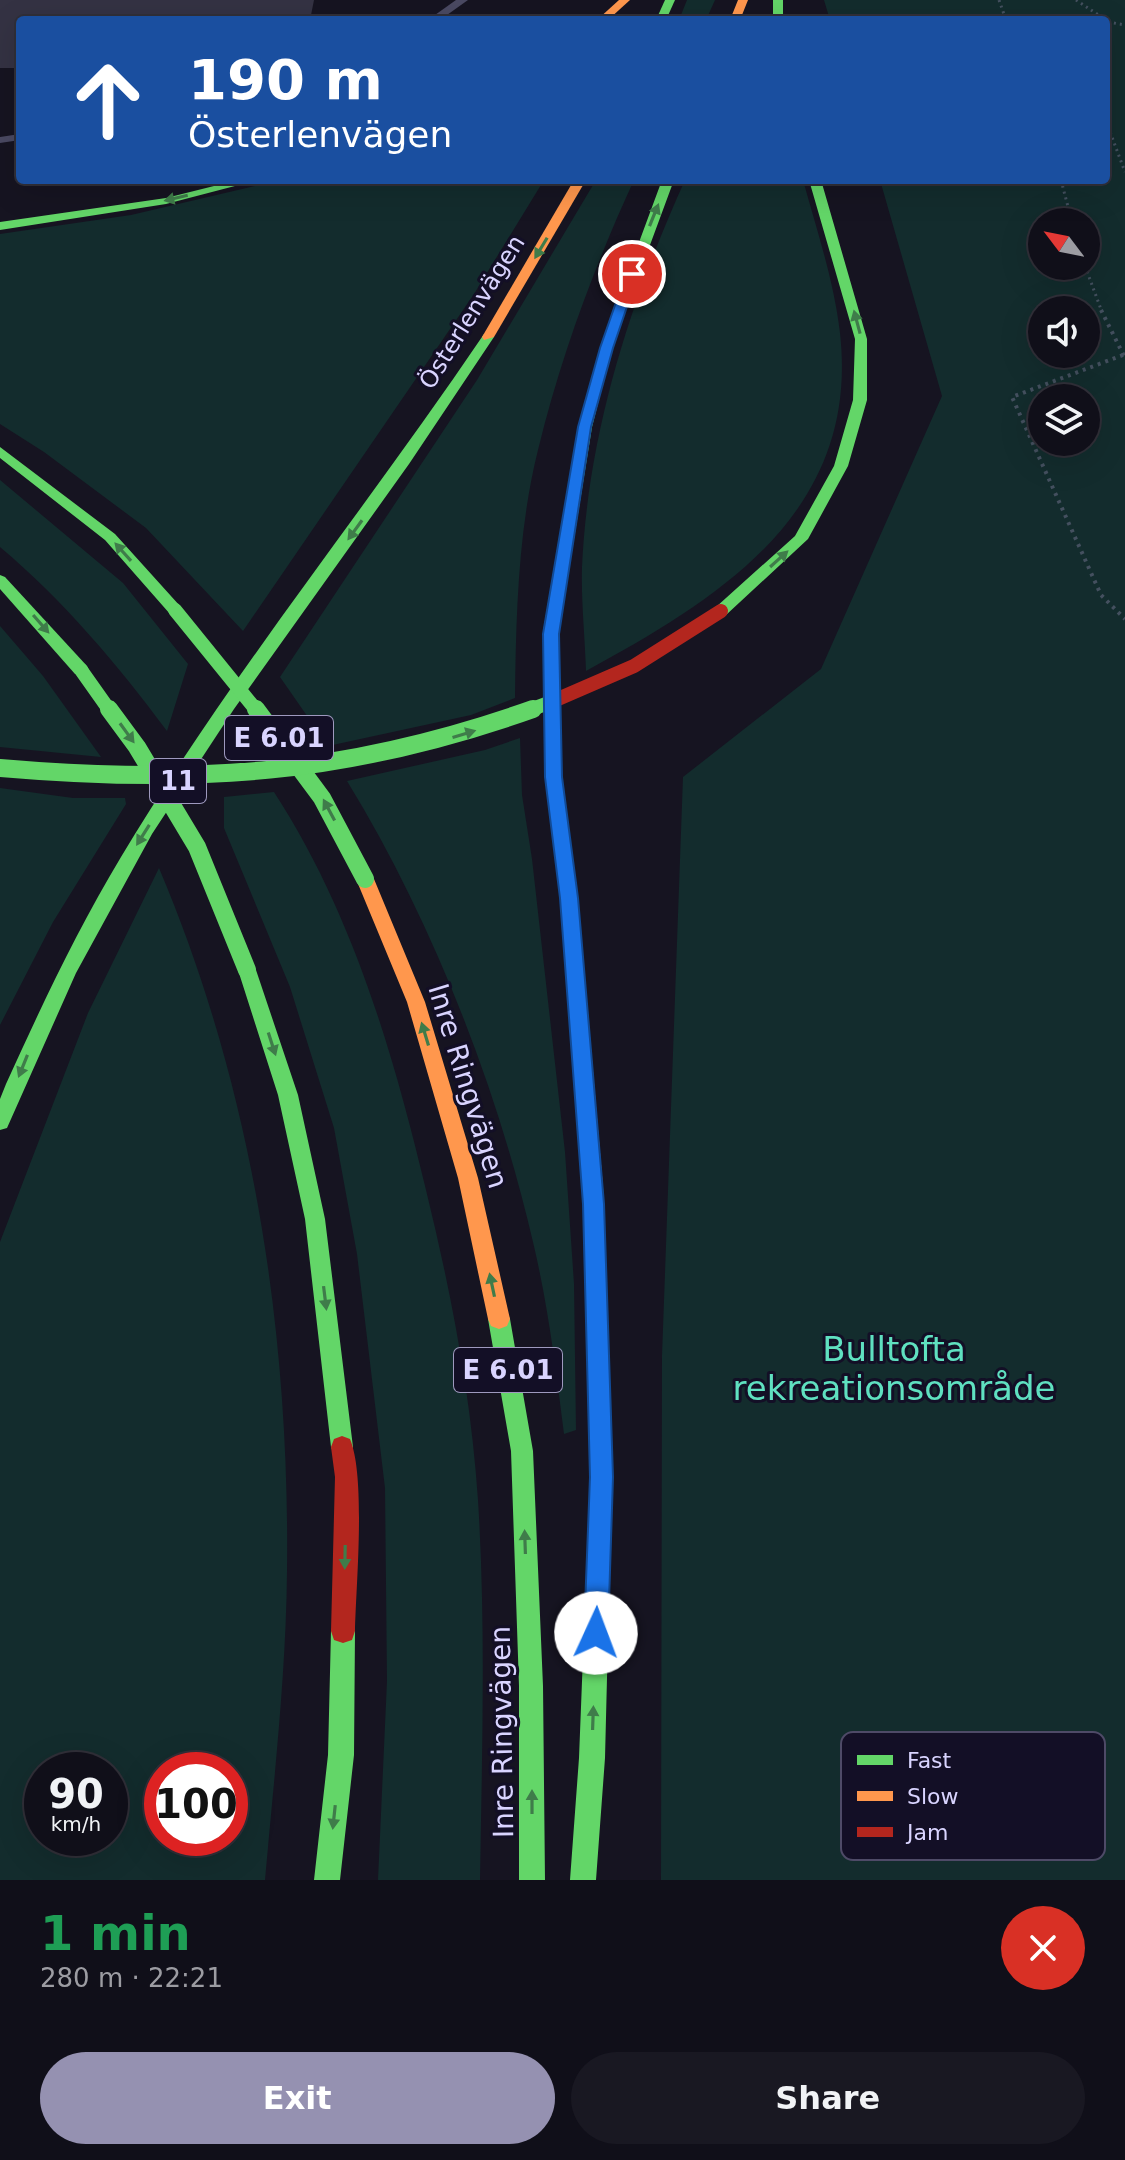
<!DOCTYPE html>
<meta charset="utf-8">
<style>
body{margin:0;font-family:"DejaVu Sans",sans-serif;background:#191822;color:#f1f3f6;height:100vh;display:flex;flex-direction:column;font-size:30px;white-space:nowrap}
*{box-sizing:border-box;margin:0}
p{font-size:26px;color:#9c9ca2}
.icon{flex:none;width:44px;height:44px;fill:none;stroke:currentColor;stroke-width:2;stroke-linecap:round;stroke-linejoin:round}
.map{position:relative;height:1880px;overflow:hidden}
.panel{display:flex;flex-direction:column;background:#100f19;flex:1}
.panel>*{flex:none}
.guide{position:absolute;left:16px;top:16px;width:1094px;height:168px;border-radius:8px;box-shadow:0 8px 32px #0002,0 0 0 2px #302f38;background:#1a4fa0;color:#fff;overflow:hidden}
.needle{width:52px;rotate:302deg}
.tools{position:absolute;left:1028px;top:208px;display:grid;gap:16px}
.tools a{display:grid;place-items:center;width:72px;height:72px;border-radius:50%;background:#100f19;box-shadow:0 8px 32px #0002,0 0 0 2px #302f38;font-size:40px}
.speed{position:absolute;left:24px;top:1752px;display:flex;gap:16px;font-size:40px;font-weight:700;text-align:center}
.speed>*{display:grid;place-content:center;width:104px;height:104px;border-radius:50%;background:#100f19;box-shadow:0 8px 32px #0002,0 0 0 2px #302f38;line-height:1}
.speed small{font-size:20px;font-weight:400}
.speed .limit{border:12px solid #d22;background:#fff;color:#111}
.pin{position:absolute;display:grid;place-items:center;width:68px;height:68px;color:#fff;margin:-34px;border:4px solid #fff;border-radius:50%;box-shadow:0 2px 8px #0007}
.me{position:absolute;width:88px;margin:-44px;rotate:2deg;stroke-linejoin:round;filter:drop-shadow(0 0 6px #0008)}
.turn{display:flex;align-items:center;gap:28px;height:168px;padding:0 40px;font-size:36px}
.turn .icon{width:104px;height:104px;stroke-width:2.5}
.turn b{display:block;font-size:56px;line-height:68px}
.round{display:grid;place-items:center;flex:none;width:84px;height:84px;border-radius:42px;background:#191822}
.summary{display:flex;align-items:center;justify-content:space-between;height:136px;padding:0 40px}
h1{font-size:48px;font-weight:700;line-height:60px;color:#1e9e55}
.cta{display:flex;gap:16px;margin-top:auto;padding:16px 40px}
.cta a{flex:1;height:92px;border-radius:48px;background:#9591b1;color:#fff;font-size:32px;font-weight:700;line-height:92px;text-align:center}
.cta a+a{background:#191822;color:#f1f3f6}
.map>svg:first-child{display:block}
.green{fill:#132c2d;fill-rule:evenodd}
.building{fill:#343243}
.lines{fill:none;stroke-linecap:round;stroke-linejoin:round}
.path-far1{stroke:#44505f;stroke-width:3;stroke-dasharray:2 4;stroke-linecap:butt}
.path{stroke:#44505f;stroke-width:4;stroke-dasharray:3 5;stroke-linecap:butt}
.lane{fill:#4a4962;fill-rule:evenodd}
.fast{fill:#63d668;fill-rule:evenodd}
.slow{fill:#ff974d;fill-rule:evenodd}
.jam{fill:#b3261e;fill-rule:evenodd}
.fast-bridge-far1{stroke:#63d668;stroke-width:14}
.fast-bridge{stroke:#63d668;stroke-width:18}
.jam-bridge{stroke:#b3261e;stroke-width:14}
.oneway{fill:#3f7c4a}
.route{fill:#1a73e8;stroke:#114b97;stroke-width:2}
.labels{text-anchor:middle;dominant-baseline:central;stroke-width:6;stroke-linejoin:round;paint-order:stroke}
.far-street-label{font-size:24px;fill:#d9d4ff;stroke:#130f26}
.shield{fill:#130f26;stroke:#9e99be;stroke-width:2}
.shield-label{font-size:26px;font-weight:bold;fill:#d9d4ff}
.street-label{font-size:28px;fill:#d9d4ff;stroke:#130f26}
.near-park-label{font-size:34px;fill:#5fe0c0;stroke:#130f26}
.key{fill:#130f26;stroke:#4e4a67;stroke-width:2}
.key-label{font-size:22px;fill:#d9d4ff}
</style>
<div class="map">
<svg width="1125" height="1880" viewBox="0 0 1125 1880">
<rect width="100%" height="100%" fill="#161421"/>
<g class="green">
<path d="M687 0H715L706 20H679Z"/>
<path d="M824 0H1125V1880H661L662 1356 683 777 821 669 942 396 880 180H1106V20H830ZM1042 222H1086V266H1042ZM1086 310V354H1042V310ZM1042 398H1086V442H1042Z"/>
<path d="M281 180H544L474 294 243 631 146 528 44 452 0 424V234L131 215Z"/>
<path d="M596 180H634C594 267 561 356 538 450 518 530 516 616 515 698L471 715 328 746 280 677 477 380Z"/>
<path d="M685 180H803C817 231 834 281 840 333 860 511 722 597 586 671 585 637 581 602 582 567 588 433 630 302 685 180Z"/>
<path d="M0 480 123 583 188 664 167 731C118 665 63 600 0 547Z"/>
<path d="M0 626 43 676 101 757 0 747Z"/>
<path d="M520 738 522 795 532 859 565 1152 574 1284 576 1430 564 1434C556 1370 548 1305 533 1242 497 1086 431 918 347 781L485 750Z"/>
<path d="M0 788 73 798H125L126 804 53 922 0 1025Z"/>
<path d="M274 792C352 912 393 1052 426 1190 451 1292 471 1395 478 1500 486 1626 482 1754 480 1880H378L387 1681 385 1488 357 1254 334 1128 290 987 224 828V797Z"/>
<path d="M159 868C253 1090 290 1332 287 1572 286 1675 274 1778 265 1880H0V1242L88 1013ZM42 1770H110V1838H42ZM162 1770H230V1838H162Z"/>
</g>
<path class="building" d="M0 0H314L310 20H20V68H0Z"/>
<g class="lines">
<g class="path-far1">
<path d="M999 0 1006 20"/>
<path d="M1076 0 1106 20"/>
<path d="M1108 22 1125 25"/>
<path d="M1106 34 1107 21"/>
<path d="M1106 121 1125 172"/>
<path d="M1061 180 1072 222"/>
<path d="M1085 266 1102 312"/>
</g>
<g class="path">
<path d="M1101 310 1124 356"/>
<path d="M1123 355 1012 397 1101 595 1125 619"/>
</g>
<g class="lane">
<path d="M456 0H468L440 20H428Z"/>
<path d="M20 134V140L0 143V137Z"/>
</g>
<g class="fast">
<path d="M665 0H675L666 20H656Z"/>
<rect x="773" y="0" width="10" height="20"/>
<path d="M238 180H258L166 204 0 230V222L166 198Z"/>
<path d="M662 180H674L612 348 592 427 559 632 551 637 543 632 578 427 600 348Z"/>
<path d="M809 180H821L867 339V400L848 466 808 539 726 615H716V607L795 536 834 466 853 400 855 339Z"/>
<path d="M484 334 494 337 409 464 234 709 152 834 76 973 7 1128 0 1130V1099L6 1084C41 1007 77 930 121 857 230 675 365 510 484 334Z"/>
<path d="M0 447 115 534 180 606V614H170L105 540 0 458Z"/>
<path d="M0 575 5 577 87 666 89 670 87 674H75L0 589Z"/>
<path d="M247 963 253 965 256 970 298 1095 325 1219 353 1447 350 1455 342 1458 334 1455 331 1447 305 1219 278 1095 238 970 241 965Z"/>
<path d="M593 1178 600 1181 603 1187 612 1477 605 1758 596 1880H570L579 1758 590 1477 583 1187 586 1181Z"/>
<path d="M499 1309 507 1312 510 1319 533 1451 543 1686 545 1880H519V1686L511 1451 488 1319 491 1312Z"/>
<path d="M343 1619 352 1622 355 1631 354 1755 340 1880H314L328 1755 331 1631 334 1622Z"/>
</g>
<g class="slow">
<path d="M619 0H630L608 20H597Z"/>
<path d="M738 0H748L740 20H730Z"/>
<path d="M574 180H586L494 337 484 340 482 337Z"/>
<path d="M551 627 559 632 561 777 578 898 603 1187 600 1193 593 1196 586 1193 583 1187 560 898 545 777 543 632Z"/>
<path d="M365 872 374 879 425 1002 478 1178 510 1319 507 1326 499 1329 491 1326 488 1319 458 1178 407 1002 356 879Z"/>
</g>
<path class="jam" d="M342 1436 350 1439C366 1477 356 1585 355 1631L352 1640 343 1643 334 1640 331 1631 335 1477 331 1447 334 1439Z"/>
<g class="fast-bridge-far1">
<path d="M175 610 257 711"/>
<path d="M81 670 110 711"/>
<path d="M527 711 551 702"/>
</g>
<g class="fast-bridge">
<path d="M109 709 137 747 197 847 247 970"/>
<path d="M256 709 322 798 365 879"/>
<path d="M0 768C195 785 347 775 533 709"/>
</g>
<path class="jam-bridge" d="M551 702 634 666 721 611"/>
</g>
<defs><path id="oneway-solid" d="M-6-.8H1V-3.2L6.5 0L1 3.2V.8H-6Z" transform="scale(2)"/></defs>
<g class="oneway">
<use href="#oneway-solid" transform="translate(176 198) rotate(167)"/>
<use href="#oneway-solid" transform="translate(654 215) rotate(-68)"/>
<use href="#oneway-solid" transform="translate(541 248) rotate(121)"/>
<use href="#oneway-solid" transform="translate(857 322) rotate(-105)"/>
<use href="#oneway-solid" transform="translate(355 530) rotate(126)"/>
<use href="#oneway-solid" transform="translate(123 552) rotate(-132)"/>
<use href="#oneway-solid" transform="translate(779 559) rotate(-42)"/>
<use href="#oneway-solid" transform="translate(41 624) rotate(49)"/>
<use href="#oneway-solid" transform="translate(127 733) rotate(54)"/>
<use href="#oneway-solid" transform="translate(464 734) rotate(-17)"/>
<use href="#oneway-solid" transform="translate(329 810) rotate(-118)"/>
<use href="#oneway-solid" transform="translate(143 835) rotate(122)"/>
<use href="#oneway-solid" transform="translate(425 1034) rotate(-107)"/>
<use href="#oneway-solid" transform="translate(272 1044) rotate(72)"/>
<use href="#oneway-solid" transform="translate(23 1066) rotate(112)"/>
<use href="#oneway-solid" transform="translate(492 1285) rotate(-102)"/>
<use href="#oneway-solid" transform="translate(325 1298) rotate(83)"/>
<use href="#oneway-solid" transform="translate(525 1542) rotate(-92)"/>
<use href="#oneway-solid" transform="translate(345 1557) rotate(91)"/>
<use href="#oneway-solid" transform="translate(593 1718) rotate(-88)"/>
<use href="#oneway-solid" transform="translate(532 1802) rotate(-90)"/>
<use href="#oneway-solid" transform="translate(334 1817) rotate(96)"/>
</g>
<path class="route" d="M627 271 638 274 613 348 591 427 559 634 562 777 578 898 604 1204 613 1477 608 1633 605 1641 596 1645 588 1641 584 1633 590 1477 583 1204 560 898 545 777 543 634 578 427 600 348Z"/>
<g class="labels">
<g class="far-street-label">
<text transform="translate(472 312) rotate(-58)">Österlenvägen</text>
</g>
<g class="shield">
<rect x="225" y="716" width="108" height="44" rx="6"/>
<rect x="150" y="759" width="56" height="44" rx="6"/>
<rect x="454" y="1348" width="108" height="44" rx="6"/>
</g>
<g class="shield-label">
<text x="279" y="738">E 6.01</text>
<text x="178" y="781">11</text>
<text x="508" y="1370">E 6.01</text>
</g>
<g class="street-label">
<text transform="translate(468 1086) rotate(73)">Inre Ringvägen</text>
<text transform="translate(502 1732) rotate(-91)">Inre Ringvägen</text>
</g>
<g class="near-park-label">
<text x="894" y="1349">Bulltofta<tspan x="894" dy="39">rekreationsområde</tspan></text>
</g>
</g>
<rect x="841" y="1732" width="264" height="128" rx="12" class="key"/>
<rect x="857" y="1755" width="36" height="10" fill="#63d668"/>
<rect x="857" y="1791" width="36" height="10" fill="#ff974d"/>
<rect x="857" y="1827" width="36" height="10" fill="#b3261e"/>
<g class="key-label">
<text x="907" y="1768">Fast</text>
<text x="907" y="1804">Slow</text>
<text x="907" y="1840">Jam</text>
</g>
</svg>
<div class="tools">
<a><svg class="needle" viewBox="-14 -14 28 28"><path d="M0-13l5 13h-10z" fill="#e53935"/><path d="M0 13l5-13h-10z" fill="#9c9ca2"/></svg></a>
<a><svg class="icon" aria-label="sound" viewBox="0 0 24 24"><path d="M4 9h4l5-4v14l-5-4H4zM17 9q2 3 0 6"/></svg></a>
<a><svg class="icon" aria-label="layers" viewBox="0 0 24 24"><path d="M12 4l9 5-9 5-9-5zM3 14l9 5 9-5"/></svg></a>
</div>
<div class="speed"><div>90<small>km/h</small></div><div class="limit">100</div></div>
<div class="pin" style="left:632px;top:274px;background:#d93025"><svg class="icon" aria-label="arrive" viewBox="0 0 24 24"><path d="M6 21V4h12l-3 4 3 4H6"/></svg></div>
<svg class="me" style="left:596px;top:1633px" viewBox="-20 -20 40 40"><circle r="19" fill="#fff"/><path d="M0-13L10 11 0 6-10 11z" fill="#1a73e8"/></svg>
<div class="guide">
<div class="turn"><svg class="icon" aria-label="ahead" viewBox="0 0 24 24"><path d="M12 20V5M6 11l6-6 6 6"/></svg><div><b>190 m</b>Österlenvägen</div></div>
</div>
</div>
<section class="panel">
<div class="summary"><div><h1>1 min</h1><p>280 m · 22:21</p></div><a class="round" style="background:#d93025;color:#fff"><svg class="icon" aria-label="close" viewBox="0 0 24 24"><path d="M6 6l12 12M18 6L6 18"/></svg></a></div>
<div class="cta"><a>Exit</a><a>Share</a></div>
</section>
